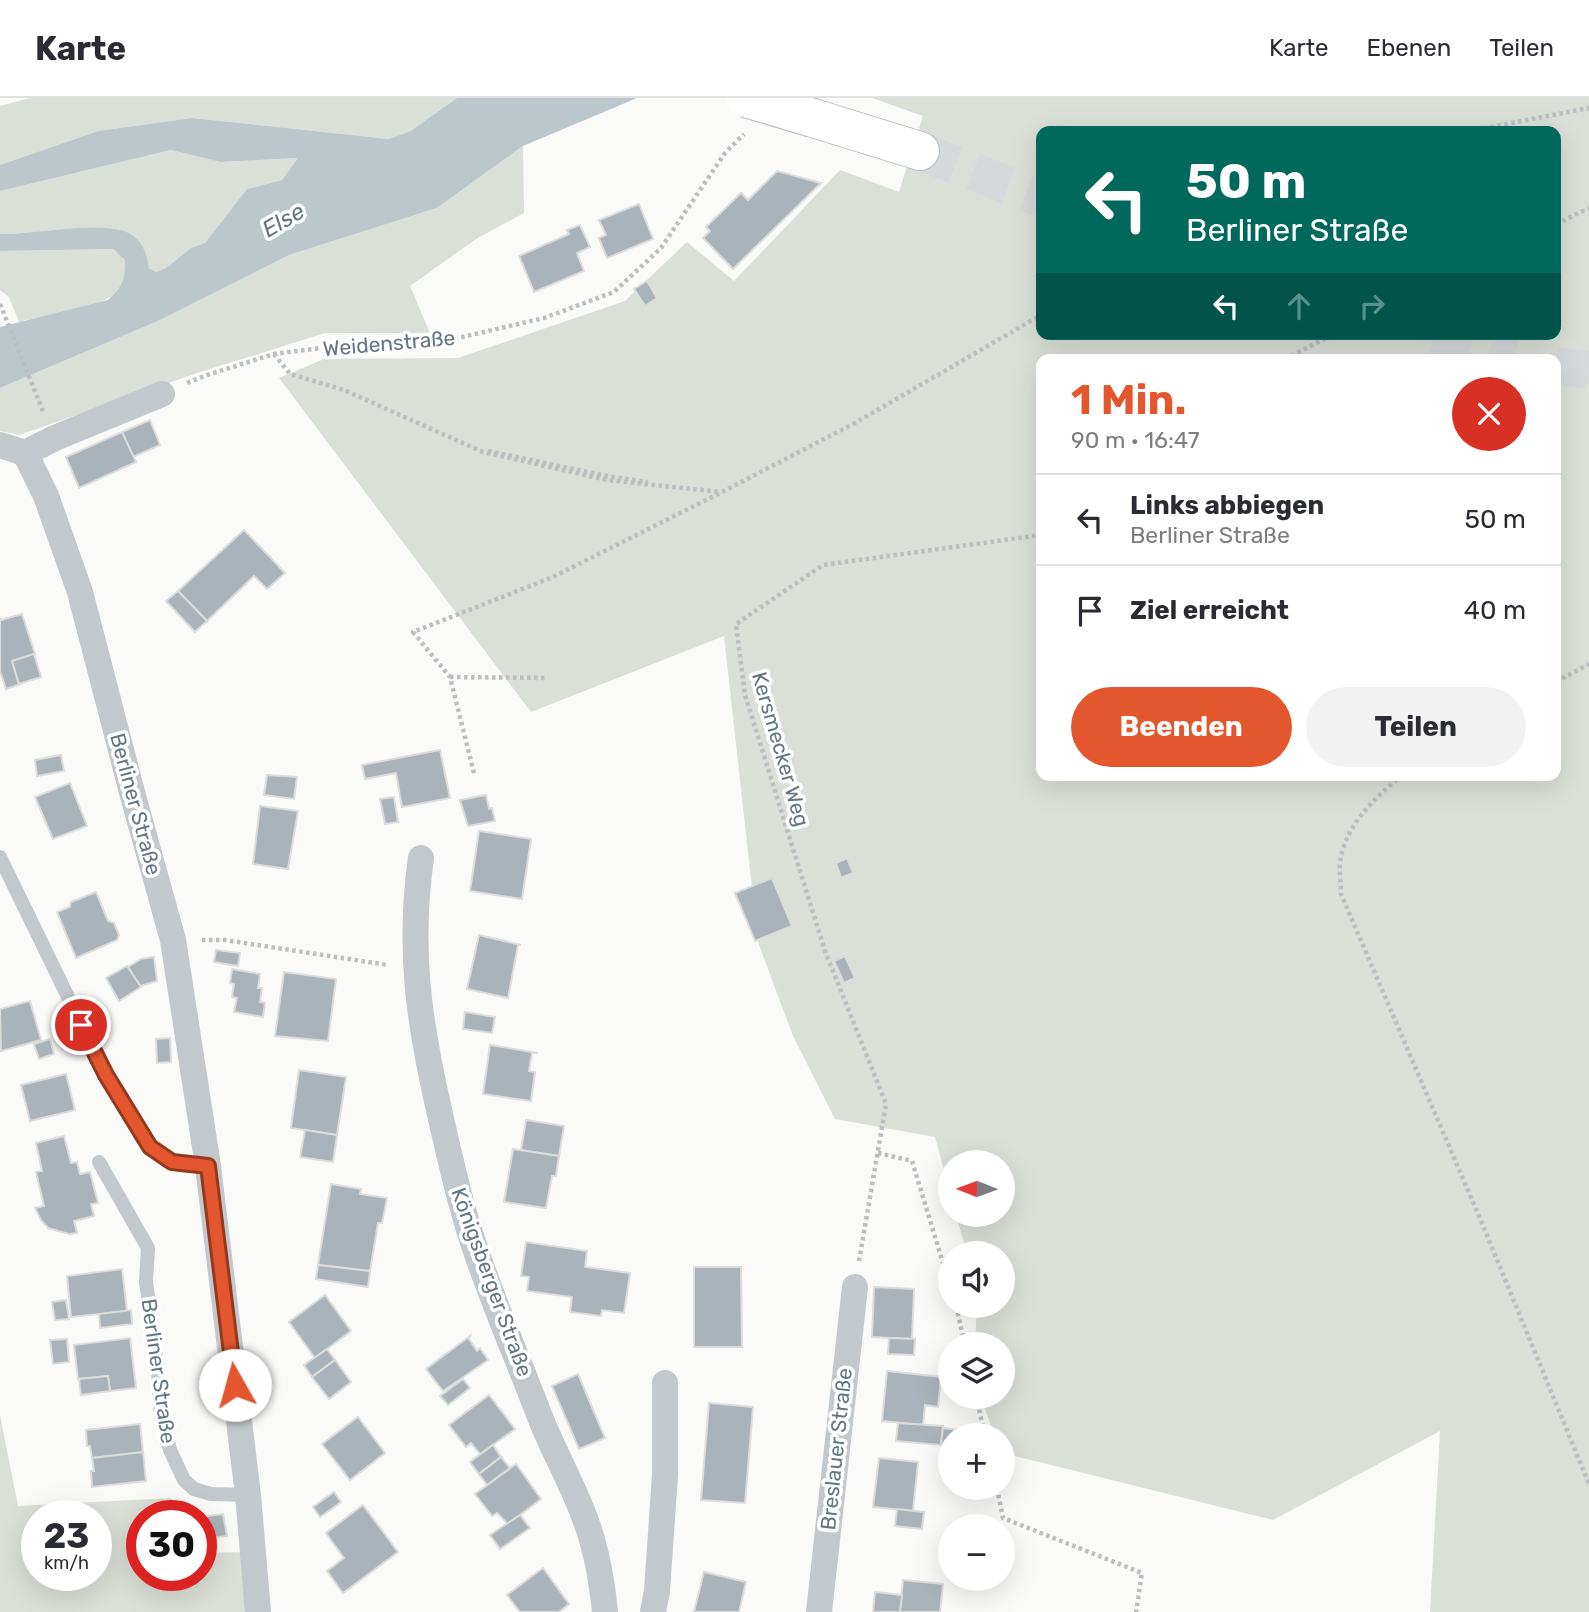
<!DOCTYPE html>
<html lang="de">
<meta charset="utf-8">
<style>
body{margin:0;font-family:Rubik,sans-serif;background:#f2f2f3;color:#2b2b33;height:100vh;display:flex;flex-direction:column;font-size:26px;white-space:nowrap}
*{box-sizing:border-box;margin:0}
p{font-size:23px;color:#7c7c81}
.icon{flex:none;width:38px;height:38px;fill:none;stroke:currentColor;stroke-width:2;stroke-linecap:round;stroke-linejoin:round}
.map{position:relative;flex:1;overflow:hidden}
.panel{position:absolute;left:1036px;top:256px;width:525px;height:427px;display:flex;flex-direction:column;background:#fff;border-radius:14px;box-shadow:0 7px 28px #0002}
.panel>*{flex:none}
.hud{position:absolute;left:1036px;top:28px;width:525px;height:214px;border-radius:14px;box-shadow:0 7px 28px #0002;background:#00695c;color:#fff;overflow:hidden}
.needle{width:46px;rotate:271deg}
.buttons{position:absolute;left:938px;top:1052px;display:grid;gap:14px}
.buttons a{display:grid;place-items:center;width:77px;height:77px;border-radius:50%;background:#fff;box-shadow:0 7px 28px #0002;font-size:35px}
.speed{position:absolute;left:21px;top:1402px;display:flex;gap:14px;font-size:35px;font-weight:700;text-align:center}
.speed>*{display:grid;place-content:center;width:91px;height:91px;border-radius:50%;background:#fff;box-shadow:0 7px 28px #0002;line-height:1}
.speed small{font-size:18px;font-weight:400}
.speed .limit{border:10px solid #d22;background:#fff;color:#111}
.pin{position:absolute;display:grid;place-items:center;width:60px;height:60px;color:#fff;margin:-30px;border:4px solid #fff;border-radius:50%;box-shadow:0 2px 7px #0007}
.me{position:absolute;width:77px;margin:-38px;rotate:353deg;stroke-linejoin:round;filter:drop-shadow(0 0 5px #0008)}
.turn{display:flex;align-items:center;gap:24px;height:147px;padding:0 35px;font-size:32px}
.turn .icon{width:91px;height:91px;stroke-width:2.5}
.turn b{display:block;font-size:49px;line-height:60px}
.lanes{display:flex;align-items:center;height:66px;padding:0 35px;background:#0003;justify-content:center;gap:35px;direction:ltr}
.lanes .off{opacity:.35}
.round{display:grid;place-items:center;flex:none;width:74px;height:74px;border-radius:37px;background:#f2f2f3}
.summary{display:flex;align-items:center;justify-content:space-between;height:119px;padding:0 35px}
h1{font-size:42px;font-weight:700;line-height:52px;color:#e4572e}
.primary-button{display:flex;gap:14px;margin-top:auto;padding:14px 35px}
.primary-button a{flex:1;height:80px;border-radius:42px;background:#e4572e;color:#fff;font-size:28px;font-weight:700;line-height:80px;text-align:center}
.primary-button a+a{background:#f2f2f3;color:#2b2b33}
ul{padding:0;list-style:none}
li{display:flex;align-items:center;gap:21px;height:91px;padding:0 35px;border-top:2px solid #e1e1e2}
li div{flex:1}
li b{display:block;font-size:26px}
li em{font-style:normal}
header{display:flex;align-items:center;gap:42px;box-sizing:border-box;height:98px;padding:0 35px;background:#fff;border-bottom:2px solid #e1e1e2}
header strong{font-size:33px}
nav{display:flex;gap:38px;margin-inline-start:auto;font-size:24px}
.map>svg:first-child{display:block}
.green{fill:#dadfd7;fill-rule:evenodd}
.water{fill:#bbc7cb}
.building{fill:#aab3b9;stroke:#dcdcda;stroke-width:2}
.lines{fill:none;stroke-linecap:round;stroke-linejoin:round}
.secondary-tunnel{stroke:#d5d9db;stroke-width:38;stroke-dasharray:38 19;stroke-linecap:butt}
.secondary-casing{stroke:#b3babf;stroke-width:40}
.path{stroke:#bbbfc2;stroke-width:4.5;stroke-dasharray:3.5 3.5;stroke-linecap:butt}
.service{stroke:#c3c8cc;stroke-width:14}
.minor{stroke:#c3c8cc;stroke-width:26}
.secondary{stroke:#fff;stroke-width:38}
.secondary-bridge-casing{stroke:#b3babf;stroke-width:40;stroke-linecap:butt}
.secondary-bridge{stroke:#fff;stroke-width:38}
.route-casing{stroke:#94391e;stroke-width:18}
.route{stroke:#e4572e;stroke-width:12}
.labels{text-anchor:middle;dominant-baseline:central;stroke-width:7;stroke-linejoin:round;paint-order:stroke}
.street-label{font-size:21px;fill:#657683;stroke:#fff}
.water-label{font-size:23px;font-style:italic;fill:#60757c;stroke:#fff}
</style>
<header>
<strong>Karte</strong>
<nav><a>Karte</a><a>Ebenen</a><a>Teilen</a></nav>
</header>
<div class="map">
<svg width="1589" height="1514" viewBox="0 0 1589 1514">
<rect width="100%" height="100%" fill="#fafaf8"/>
<g class="green">
<path d="M30 0H457L411 34 389 41 192 20 98 33 0 67V8Z"/>
<path d="M872 0H1589V1514H1430L1440 1333 1273 1422 1003 1355V1337H994L981 1299 1003 1298V1246H975L977 1208H1003V1155H967L956 1117 1003 1116V1064H950V1095L935 1039 835 1021 793 938 758 844 724 538 531 614 279 280 324 261 458 260 625 203 687 144 734 183 840 72 899 94 923 18ZM1041 33H1556V236H1041ZM1041 261H1556V677H1041Z"/>
<path d="M523 48 524 115 476 141 410 188 430 235H325L200 274 19 337 0 333V290L158 223 289 157 437 110Z"/>
<path d="M171 52 222 64 298 60 282 82 247 91 205 145 191 150 166 170 156 174 149 170C147 157 144 146 132 137 112 120 29 137 0 136V93Z"/>
<path d="M113 151 125 162C126 173 126 185 118 194 105 208 41 218 19 224L9 199 0 192V153Z"/>
<path d="M0 1317 18 1408 171 1400 179 1417 142 1418V1477H201V1455L244 1454 249 1514H0ZM37 1418H96V1477H37Z"/>
</g>
<path class="water" d="M457 0H637L523 48 437 110 289 157 158 223 0 290V229L108 202C122 190 126 180 125 162L113 151 0 153V136C29 137 112 120 132 137 144 146 147 156 149 170L156 174 166 170 191 150 205 145 247 91 282 82 298 60 221 64 171 52 0 93V67L98 33 192 20 389 41 411 33Z"/>
<g class="building">
<path d="M777 73 821 85 733 171 703 140 710 133 706 129 741 95 748 102Z"/>
<path d="M639 106 653 141 607 160 599 140 606 137 599 122Z"/>
<path d="M580 127 590 149 577 155 584 173 534 194 519 158 569 136 567 132Z"/>
<path d="M647 183 657 200 645 208 634 191Z"/>
<path d="M150 322 160 347 133 359 122 334Z"/>
<path d="M122 334 136 364 79 390 66 359Z"/>
<path d="M244 432 285 475 267 491 254 478 207 523 178 493Z"/>
<path d="M178 493 207 523 195 534 166 503Z"/>
<path d="M22 516 35 556 12 563 19 586H21L6 591 0 573V520L1 522Z"/>
<path d="M34 556 41 579 19 586 12 563Z"/>
<path d="M440 652 450 700 402 709 396 675 365 681 362 667Z"/>
<path d="M61 657 64 673 37 678 35 662Z"/>
<path d="M267 677 297 679 294 701 264 697Z"/>
<path d="M70 685 87 728 53 741 35 699Z"/>
<path d="M486 697 489 711 492 710 495 723 468 728 460 702Z"/>
<path d="M394 699 398 724 385 726 380 701Z"/>
<path d="M260 708 298 713 288 771 253 766Z"/>
<path d="M479 733 531 741 522 801 470 793Z"/>
<path d="M847 760 853 775 841 780 836 765Z"/>
<path d="M772 780 792 828 755 843 735 795Z"/>
<path d="M96 794 108 823 114 825 119 837 117 842 76 860 57 814 70 809 71 804Z"/>
<path d="M479 837 521 847H518L508 900 467 891Z"/>
<path d="M216 852 240 855 238 868 214 864Z"/>
<path d="M845 858 855 880 844 885 834 863Z"/>
<path d="M154 859 157 883 140 888 128 869 141 861Z"/>
<path d="M127 868 141 889 119 903 106 880Z"/>
<path d="M232 871 260 876 258 890H262L260 904 265 905 263 919 234 914 237 900 232 899 234 886 230 885Z"/>
<path d="M284 874 336 881 328 943 275 938Z"/>
<path d="M30 903 41 942 1 953 0 911Z"/>
<path d="M465 914 495 919 492 935 463 931Z"/>
<path d="M170 940 171 964 157 965 156 941Z"/>
<path d="M50 941 54 956 39 961 34 946Z"/>
<path d="M490 947 538 955H532L529 973 535 974 531 1003 483 996Z"/>
<path d="M299 972 346 979 337 1037 291 1030Z"/>
<path d="M66 976 75 1012 30 1023 21 987Z"/>
<path d="M526 1022 564 1028 559 1058 521 1052Z"/>
<path d="M305 1032 337 1037 333 1064 300 1059Z"/>
<path d="M64 1038 71 1065 77 1064 80 1076 90 1074 98 1105 91 1106 94 1118 74 1123 77 1135 69 1136 48 1130 41 1122 35 1110 44 1108 36 1074 42 1073 36 1045Z"/>
<path d="M513 1051 559 1058 556 1078H552L546 1110 504 1104Z"/>
<path d="M331 1086 361 1091 360 1096 387 1100 382 1125H378L370 1173 318 1167Z"/>
<path d="M526 1144 587 1153 585 1169 630 1175 624 1215 602 1212 601 1218 570 1214 572 1199 527 1193 529 1179 521 1178Z"/>
<path d="M318 1167 370 1173 368 1189 316 1181Z"/>
<path d="M694 1169H741L742 1249H694Z"/>
<path d="M122 1171 127 1213 71 1219 67 1178Z"/>
<path d="M874 1189 914 1191 912 1241 872 1239Z"/>
<path d="M325 1197 351 1233 315 1260 289 1224Z"/>
<path d="M66 1202 69 1221 55 1222 52 1204Z"/>
<path d="M131 1212 132 1226 100 1230 99 1216Z"/>
<path d="M470 1238 469 1241 477 1253 480 1250 488 1262 443 1293 426 1271Z"/>
<path d="M130 1240 136 1290 110 1293 108 1278 78 1281 74 1247Z"/>
<path d="M889 1240 915 1241 914 1257 888 1256Z"/>
<path d="M67 1241 69 1264 53 1266 50 1242Z"/>
<path d="M327 1251 335 1262 312 1279 304 1267Z"/>
<path d="M335 1262 351 1284 329 1301 312 1279Z"/>
<path d="M887 1273 941 1279 938 1309 925 1307 923 1327 882 1323Z"/>
<path d="M578 1276 605 1340 579 1351 552 1288Z"/>
<path d="M108 1278 110 1293 81 1297 79 1281Z"/>
<path d="M463 1281 470 1290 448 1307 440 1298Z"/>
<path d="M489 1297 515 1331 480 1356 471 1345 466 1349 449 1327Z"/>
<path d="M709 1305 753 1309 745 1405 701 1402Z"/>
<path d="M358 1319 385 1355 350 1382 322 1346Z"/>
<path d="M898 1325 943 1328 941 1347 896 1343Z"/>
<path d="M140 1326 143 1354 92 1360 90 1348H87L86 1332Z"/>
<path d="M943 1330 958 1332V1337H950V1347L941 1345Z"/>
<path d="M493 1347 501 1359 479 1376 470 1364Z"/>
<path d="M143 1354 146 1383 92 1389 91 1373H94L92 1360Z"/>
<path d="M501 1359 510 1370 487 1387 479 1376Z"/>
<path d="M879 1360 918 1364 913 1413 873 1409Z"/>
<path d="M516 1366 541 1401 508 1426 497 1415 492 1418 475 1396Z"/>
<path d="M334 1394 341 1404 320 1419 313 1409Z"/>
<path d="M363 1407 398 1454 343 1495 327 1473 344 1460 326 1435Z"/>
<path d="M897 1411 924 1414 922 1431 895 1428Z"/>
<path d="M223 1416 227 1438 203 1441 201 1419Z"/>
<path d="M520 1417 530 1430 500 1451 490 1437Z"/>
<path d="M543 1470 569 1506 559 1514H520L507 1497Z"/>
<path d="M704 1474 746 1484 739 1514H694Z"/>
<path d="M903 1482 943 1486 940 1514H900Z"/>
<path d="M875 1494 902 1497 900 1514H873Z"/>
</g>
<g class="lines">
<g class="secondary-tunnel">
<path d="M920 53 1041 100"/>
<path d="M1435 236 1513 261"/>
<path d="M1556 268 1589 272"/>
</g>
<g class="secondary-casing">
<path id="secondary" d="M813 20 920 53"/>
</g>
<g class="path">
<path d="M1470 33 1589 10"/>
<path d="M1556 126 1589 110"/>
<path d="M0 206 44 316"/>
<path d="M274 256 290 276 344 292 483 354 607 382 721 394"/>
<path d="M1285 261 1334 236"/>
<path d="M187 285 207 277 274 256 321 250 441 244 544 220 614 194 661 150 725 55 744 36"/>
<path d="M488 353 607 378 648 384"/>
<path d="M450 579 547 580"/>
<path d="M1556 584 1589 566"/>
<path d="M474 675 450 579 413 534 553 479 722 394 855 325 1041 217"/>
<path d="M1402 677C1375 700 1345 727 1340 764 1339 774 1341 786 1341 796L1479 1118 1589 1386"/>
<path d="M202 842H225L388 867"/>
<path d="M878 1055 912 1063 950 1188"/>
<path d="M859 1163 886 1006 825 853 745 597 736 526 823 467 1041 437"/>
<path d="M956 1208 965 1246"/>
<path d="M976 1298 985 1337"/>
<path d="M997 1390 1003 1420 1142 1475 1136 1514"/>
</g>
<g class="service">
<path d="M0 759 106 977 150 1049 172 1064 208 1068"/>
<path d="M99 1064 148 1150 146 1184 158 1271 160 1310 170 1352 184 1382 194 1391 211 1396 248 1397"/>
</g>
<g class="minor">
<path d="M0 347 25 355 55 340 162 296"/>
<path d="M25 355 46 398 80 494 133 698 173 842 208 1068 248 1397 258 1514"/>
<path d="M421 760C408 851 419 924 439 1012 449 1055 458 1099 472 1141 492 1203 519 1263 542 1324 556 1358 575 1391 587 1426 597 1454 602 1484 605 1514"/>
<path d="M653 1514 657 1493 665 1377V1285"/>
<path d="M819 1514 855 1189"/>
</g>
<use href="#secondary" class="secondary"/>
<g class="secondary-bridge-casing">
<path id="secondary-bridge" d="M746 0 813 20"/>
</g>
<use href="#secondary-bridge" class="secondary-bridge"/>
</g>
<g class="lines">
<g class="route-casing">
<path id="route" d="M81 927 106 977 150 1049 172 1064 208 1068 235 1287"/>
</g>
<use href="#route" class="route"/>
</g>
<g class="labels">
<g class="street-label">
<text transform="translate(389 245) rotate(-5)">Weidenstraße</text>
<text transform="translate(781 651) rotate(74)">Kersmecker Weg</text>
<text transform="translate(136 706) rotate(75)">Berliner Straße</text>
<text transform="translate(492 1184) rotate(70)">Königsberger Straße</text>
<text transform="translate(159 1273) rotate(82)">Berliner Straße</text>
<text transform="translate(836 1351) rotate(-84)">Breslauer Straße</text>
</g>
<g class="water-label">
<text transform="translate(283 122) rotate(-30)">Else</text>
</g>
</g>
</svg>
<div class="buttons">
<a><svg class="needle" viewBox="-14 -14 28 28"><path d="M0-13l5 13h-10z" fill="#e53935"/><path d="M0 13l5-13h-10z" fill="#7c7c81"/></svg></a>
<a><svg class="icon" aria-label="sound" viewBox="0 0 24 24"><path d="M4 9h4l5-4v14l-5-4H4zM17 9q2 3 0 6"/></svg></a>
<a><svg class="icon" aria-label="layers" viewBox="0 0 24 24"><path d="M12 4l9 5-9 5-9-5zM3 14l9 5 9-5"/></svg></a>
<a>+</a>
<a>−</a>
</div>
<div class="speed"><div>23<small>km/h</small></div><div class="limit">30</div></div>
<div class="pin" style="left:81px;top:927px;background:#d93025"><svg class="icon" aria-label="arrive" viewBox="0 0 24 24"><path d="M6 21V4h12l-3 4 3 4H6"/></svg></div>
<svg class="me" style="left:235px;top:1287px" viewBox="-20 -20 40 40"><circle r="19" fill="#fff"/><path d="M0-13L10 11 0 6-10 11z" fill="#e4572e"/></svg>
<div class="hud">
<div class="turn"><svg class="icon" aria-label="left" viewBox="0 0 24 24"><path d="M17 20v-9H6M10 6l-5 5 5 5"/></svg><div><b>50 m</b>Berliner Straße</div></div>
<div class="lanes"><svg class="icon" aria-label="left" viewBox="0 0 24 24"><path d="M17 20v-9H6M10 6l-5 5 5 5"/></svg><svg class="icon off" aria-label="ahead" viewBox="0 0 24 24"><path d="M12 20V5M6 11l6-6 6 6"/></svg><svg class="icon off" aria-label="right" viewBox="0 0 24 24"><path d="M7 20v-9h11M14 6l5 5-5 5"/></svg></div>
</div>
<section class="panel">
<div class="summary"><div><h1>1 Min.</h1><p>90 m · 16:47</p></div><a class="round" style="background:#d93025;color:#fff"><svg class="icon" aria-label="close" viewBox="0 0 24 24"><path d="M6 6l12 12M18 6L6 18"/></svg></a></div>
<ul>
<li><svg class="icon" aria-label="left" viewBox="0 0 24 24"><path d="M17 20v-9H6M10 6l-5 5 5 5"/></svg><div><b>Links abbiegen</b><p>Berliner Straße</p></div><em>50 m</em></li>
<li><svg class="icon" aria-label="arrive" viewBox="0 0 24 24"><path d="M6 21V4h12l-3 4 3 4H6"/></svg><div><b>Ziel erreicht</b></div><em>40 m</em></li>
</ul>
<div class="primary-button"><a>Beenden</a><a>Teilen</a></div>
</section>
</div>
